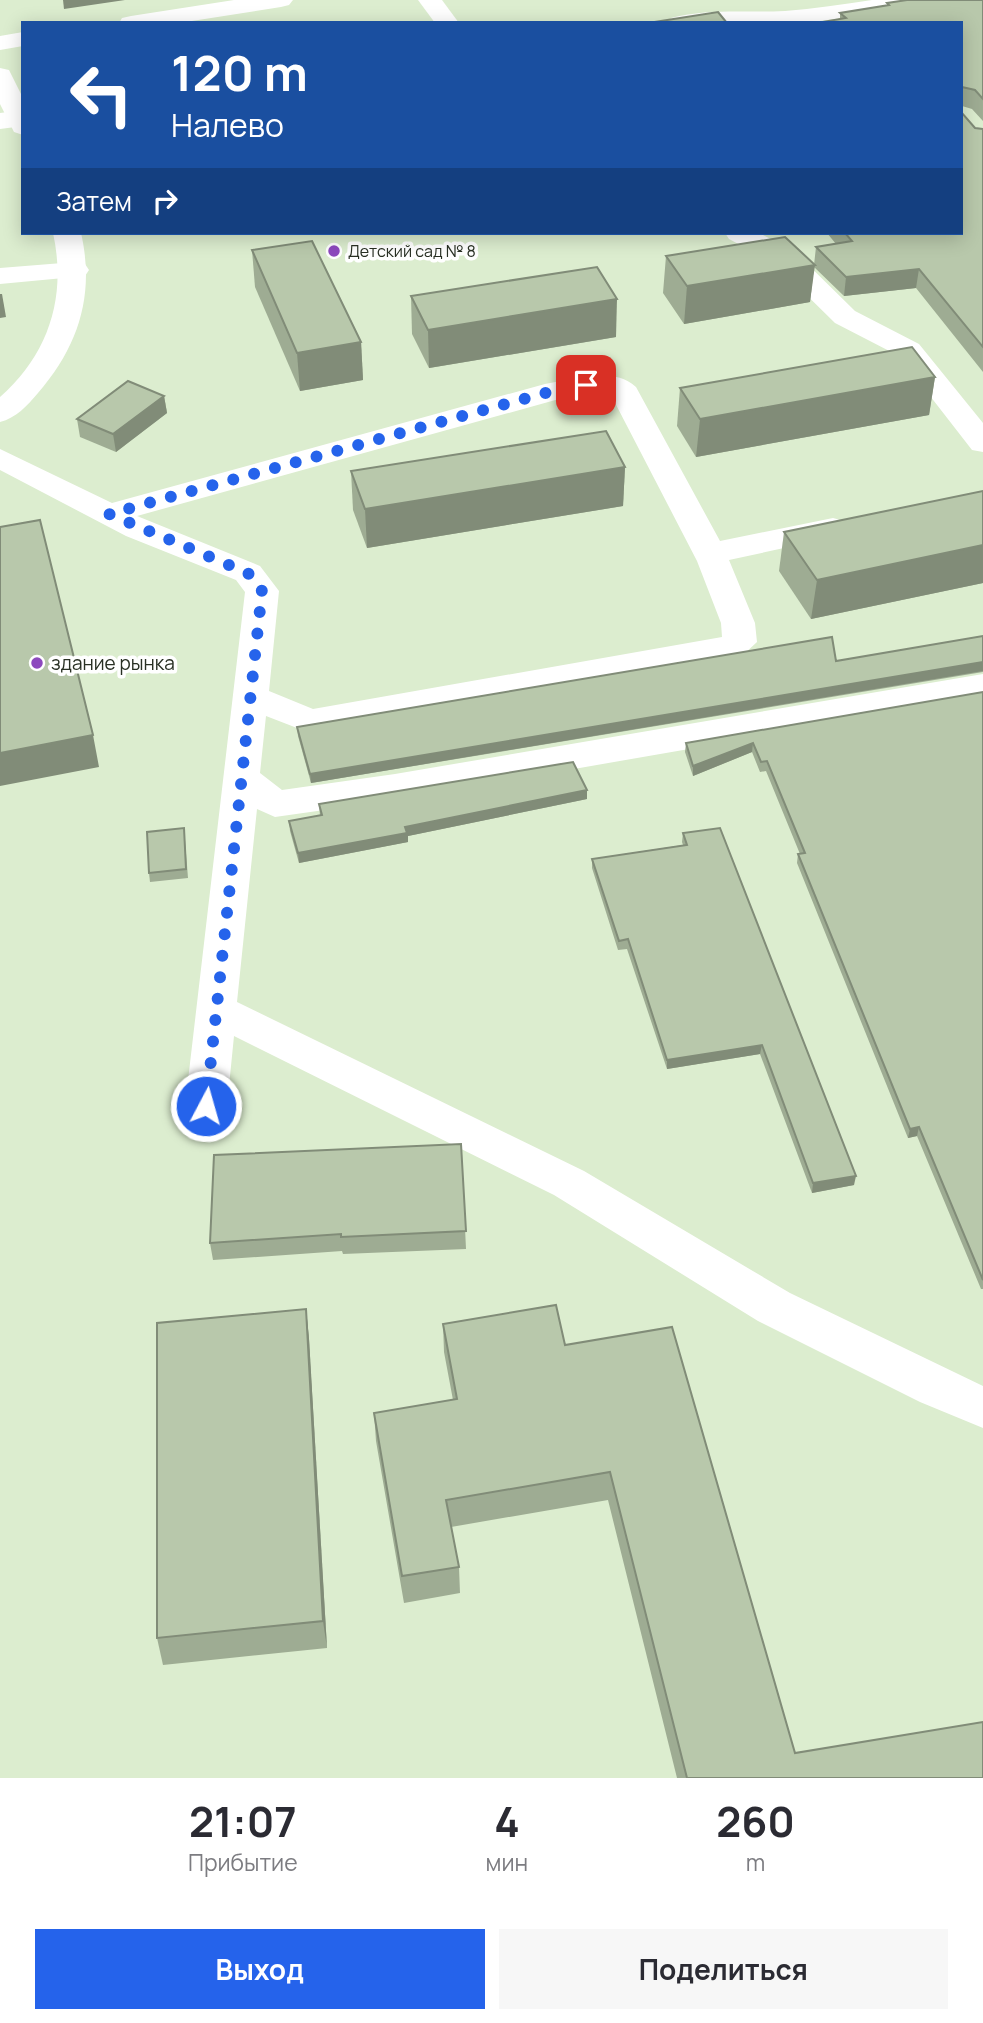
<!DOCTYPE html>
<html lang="ru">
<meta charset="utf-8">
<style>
body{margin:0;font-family:Manrope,sans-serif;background:#f7f7f7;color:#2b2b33;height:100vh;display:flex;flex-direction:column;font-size:26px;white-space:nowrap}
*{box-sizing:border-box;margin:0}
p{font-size:23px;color:#7c7c81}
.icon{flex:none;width:38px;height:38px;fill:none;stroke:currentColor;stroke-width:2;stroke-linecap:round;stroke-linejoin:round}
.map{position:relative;height:1778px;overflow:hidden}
.side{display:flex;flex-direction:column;background:#fff;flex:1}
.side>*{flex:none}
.banner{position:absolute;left:21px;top:21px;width:942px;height:214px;border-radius:0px;box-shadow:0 4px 18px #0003;background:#1a4fa0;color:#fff;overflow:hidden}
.pin{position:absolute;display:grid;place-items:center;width:60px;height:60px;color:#fff;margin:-30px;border-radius:14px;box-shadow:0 4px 10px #0006}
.me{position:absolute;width:77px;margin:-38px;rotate:6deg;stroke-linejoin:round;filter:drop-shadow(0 0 5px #0008)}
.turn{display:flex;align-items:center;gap:24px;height:147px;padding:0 35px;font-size:32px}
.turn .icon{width:91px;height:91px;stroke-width:2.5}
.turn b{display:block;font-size:49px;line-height:60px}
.then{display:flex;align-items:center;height:66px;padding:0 35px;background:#0003;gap:14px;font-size:26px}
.eta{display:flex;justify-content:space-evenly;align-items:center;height:119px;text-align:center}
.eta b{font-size:42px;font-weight:700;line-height:49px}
.action{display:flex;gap:14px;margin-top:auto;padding:14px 35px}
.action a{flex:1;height:80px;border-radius:0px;background:#2563eb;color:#fff;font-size:28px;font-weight:700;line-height:80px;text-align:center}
.action a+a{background:#f7f7f7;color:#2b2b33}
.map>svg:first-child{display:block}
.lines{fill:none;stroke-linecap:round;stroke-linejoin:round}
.minor{fill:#fff;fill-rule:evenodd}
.major{fill:#fff;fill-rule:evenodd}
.wall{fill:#9eac93}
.shaded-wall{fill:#818c78}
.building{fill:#b8c8ab;stroke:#818c78;stroke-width:2}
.route{stroke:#2563eb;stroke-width:12;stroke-dasharray:0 21.6}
.poi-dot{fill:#8d49be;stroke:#fff;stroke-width:2.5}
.labels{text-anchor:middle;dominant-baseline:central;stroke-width:7;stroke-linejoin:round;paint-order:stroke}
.far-poi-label{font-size:16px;fill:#293024;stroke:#fff;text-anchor:start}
.poi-label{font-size:19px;fill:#293024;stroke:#fff;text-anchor:start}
</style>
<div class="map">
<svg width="983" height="1778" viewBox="0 0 983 1778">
<rect width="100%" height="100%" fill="#dcedcf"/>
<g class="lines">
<g class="minor">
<path d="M234 0H293L289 5 281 7 179 23H119L122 18 131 16Z"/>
<path d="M418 0H442L459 23H435Z"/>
<path d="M872 0H941L937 5 929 7 804 23H668L671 18C710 8 747 13 785 11 814 9 843 4 872 0Z"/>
<path d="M23 32V46L0 50V36Z"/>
<path d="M23 110V126L0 129V113Z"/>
<path d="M725 233H759L794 251 855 311 919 344 983 423V452L972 450 899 356 835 323 774 263 729 239Z"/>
<path d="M75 262 85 264 89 270 85 276 0 284V268Z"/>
<path d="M586 376C605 376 621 373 636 387L720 541 833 518 844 521 849 528 844 535 729 560 755 623 757 642 743 655 310 733 266 716 260 773 282 790 395 774 983 674V698L395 800 275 817 257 809 237 1002 584 1171 790 1293 983 1386V1428L920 1402 758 1321 554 1195 234 1036 227 1106 221 1118 206 1123 191 1118 185 1106 245 592 236 580 126 536 0 470V449L112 503 545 384ZM586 394H608L612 397 697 561 721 623 722 637 313 709 269 691 279 591 260 566 137 516 559 399Z"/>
</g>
<g class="major">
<path d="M0 68 9 70 23 98V135L14 132 0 104Z"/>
<path d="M53 233H81C95 294 79 346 38 393 27 406 16 418 0 422V397C49 354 67 296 53 233Z"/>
</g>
</g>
<g class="wall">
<path d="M983 0V121L972 109 962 106 961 112 975 128 983 129V372L916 288 844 296 814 267 810 302 684 324 663 293 666 256 814 265 816 247 836 244 827 233H961L840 19V13L887 5V3Z"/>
<path d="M252 250 361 342 363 380 300 391 255 287Z"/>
<path d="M411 296 616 337 429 368 412 334Z"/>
<path d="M935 377 929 415 696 457 677 426 680 388Z"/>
<path d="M164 396 167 413 116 452 80 437 77 419Z"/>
<path d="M625 467 623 506 367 548 353 510 351 471Z"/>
<path d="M983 491V583L811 619 779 571 784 532Z"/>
<path d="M983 636V672L311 783 298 736 297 727 836 661Z"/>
<path d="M983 692V1289H981L917 1136 908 1138 797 863 798 854H800L766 771 760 772 752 752 693 776 685 752 686 743Z"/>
<path d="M587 799 408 836V842L299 863 290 831 289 821 320 816 319 804Z"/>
<path d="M184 828 188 878 150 882 149 873Z"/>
<path d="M683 833 854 1185 812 1193 760 1054 667 1069 627 949 618 950 592 868V859L683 845 682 842Z"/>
<path d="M461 1144 466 1249 343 1254 342 1251 213 1260 210 1243Z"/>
<path d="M306 1309 309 1339 327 1648 163 1665 157 1638Z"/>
<path d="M443 1324 565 1345 795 1753 983 1778H677L608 1500 451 1527 459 1567 460 1593 404 1603 376 1441 374 1413 453 1400 444 1352Z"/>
</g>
<g class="shaded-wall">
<path d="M63 0H125L64 9Z"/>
<path d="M815 265 810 302 684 324 687 286Z"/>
<path d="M919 269 916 288 844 296 846 277Z"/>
<path d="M0 294H2L6 317 0 318Z"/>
<path d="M617 299 616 337 429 368 428 330Z"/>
<path d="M361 342 363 380 300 391 297 353Z"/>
<path d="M935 377 929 415 696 457 700 419Z"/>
<path d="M164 396 167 413 116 452 113 434Z"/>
<path d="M625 467 623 506 367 548 365 509Z"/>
<path d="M983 545V583L811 619 817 580Z"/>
<path d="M983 662V671L311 783 310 774Z"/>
<path d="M93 735 99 767 0 786V753Z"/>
<path d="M753 743 752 752 693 776V766Z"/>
<path d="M587 790V799L408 836V842L299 863 298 853 405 827Z"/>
<path d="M762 1045 760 1054 667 1069V1060Z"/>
<path d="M919 1127 917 1136 908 1138 910 1129Z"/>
<path d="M856 1176 854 1185 812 1193 813 1183Z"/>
<path d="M306 1309 309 1339 327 1648 323 1621Z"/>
</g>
<g class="building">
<path d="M907 0H983V99L975 90 962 87 961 112 975 128 983 129V347L919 269 846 277 816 247 852 241 845 233H961V23H817L846 18 840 13 889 5 887 3Z"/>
<path d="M718 12 727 23H648Z"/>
<path d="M785 237 815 265 687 286 666 256Z"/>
<path d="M312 241 361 342 297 353 252 250Z"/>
<path d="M597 267 617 299 428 330 411 296Z"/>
<path d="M912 347 935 377 700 419 680 388Z"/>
<path d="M128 381 164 396 113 434 77 419Z"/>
<path d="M606 431 625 467 365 509 351 471Z"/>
<path d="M983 491V545L817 580 784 532Z"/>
<path d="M40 520 93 735 0 753V527Z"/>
<path d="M983 636V662L310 774 297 727 832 637 836 661Z"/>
<path d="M983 692V1280L919 1127 910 1129 798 854 805 853 767 761 761 762 753 743 693 766 686 743Z"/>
<path d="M573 762 587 790 405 827 407 833 298 853 289 821 322 815 319 804Z"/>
<path d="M184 828 186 869 149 873 147 832Z"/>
<path d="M720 828 856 1176 813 1183 762 1045 667 1060 628 939 619 941 592 859 687 845 683 833Z"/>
<path d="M461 1144 466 1231 341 1237V1234L210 1243 214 1155Z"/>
<path d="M556 1305 565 1345 672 1327 795 1753 983 1722V1778H687L610 1472 446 1500 459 1567 402 1576 374 1413 457 1399 443 1324Z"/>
<path d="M306 1309 323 1621 157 1638V1323Z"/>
</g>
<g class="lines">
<path class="route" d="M206 1106 262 591 248 573 109 514 556 390 586 385"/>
</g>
<g class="poi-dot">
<circle cx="334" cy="251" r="7"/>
<circle cx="37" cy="663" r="7"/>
</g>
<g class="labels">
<g class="far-poi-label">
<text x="348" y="251">Детский сад № 8</text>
</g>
<g class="poi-label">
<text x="51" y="663">здание рынка</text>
</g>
</g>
</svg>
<div class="pin" style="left:586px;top:385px;background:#d93025"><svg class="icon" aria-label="arrive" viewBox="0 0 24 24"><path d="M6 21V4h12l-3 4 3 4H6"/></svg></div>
<svg class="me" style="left:206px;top:1106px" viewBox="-20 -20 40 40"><circle r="17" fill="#2563eb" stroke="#fff" stroke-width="3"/><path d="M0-11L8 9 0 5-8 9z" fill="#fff"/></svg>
<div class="banner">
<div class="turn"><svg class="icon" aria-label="left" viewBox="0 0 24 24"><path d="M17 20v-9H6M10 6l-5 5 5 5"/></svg><div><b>120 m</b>Налево</div></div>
<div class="then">Затем<svg class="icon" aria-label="right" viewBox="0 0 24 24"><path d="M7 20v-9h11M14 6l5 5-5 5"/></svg></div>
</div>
</div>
<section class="side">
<div class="eta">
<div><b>21:07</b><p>Прибытие</p></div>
<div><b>4</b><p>мин</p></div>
<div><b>260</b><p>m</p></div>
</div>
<div class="action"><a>Выход</a><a>Поделиться</a></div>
</section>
